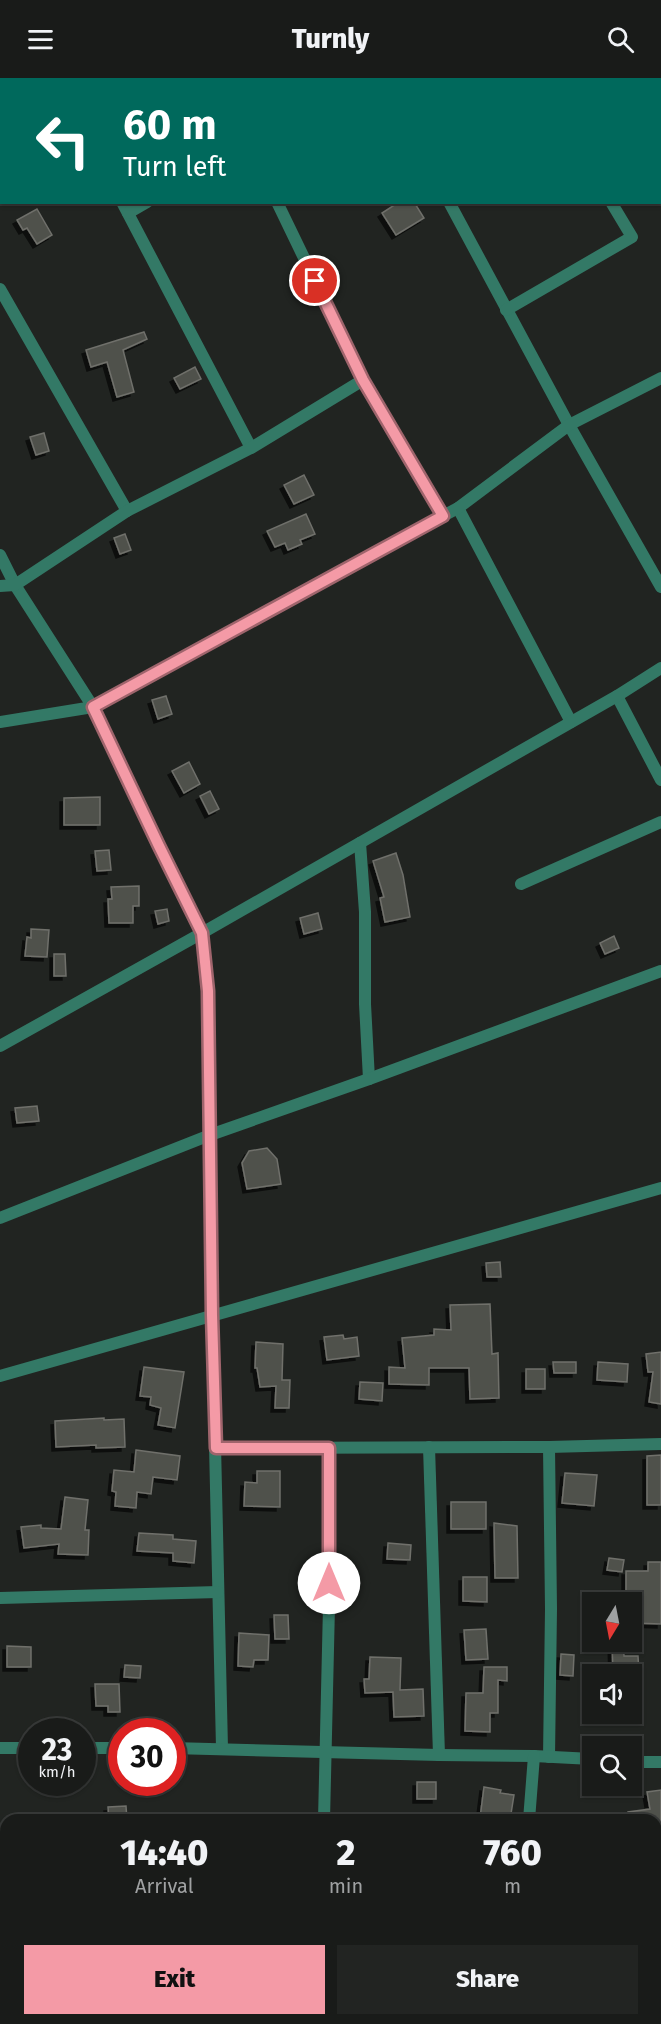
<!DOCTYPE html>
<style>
body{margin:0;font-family:"Fira Sans",sans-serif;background:#222422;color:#f1f3f6;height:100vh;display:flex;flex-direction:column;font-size:22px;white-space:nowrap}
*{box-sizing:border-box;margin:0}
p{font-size:20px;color:#9fa1a2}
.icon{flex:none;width:33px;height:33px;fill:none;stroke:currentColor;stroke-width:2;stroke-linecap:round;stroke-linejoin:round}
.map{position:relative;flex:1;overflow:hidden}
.panel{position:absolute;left:0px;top:1736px;width:662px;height:212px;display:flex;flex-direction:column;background:#191b19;border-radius:18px 18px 0 0;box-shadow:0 2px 4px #0004,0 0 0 2px #373938}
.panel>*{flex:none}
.hud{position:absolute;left:0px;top:0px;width:662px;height:126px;box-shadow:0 2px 4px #0004,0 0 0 2px #373938;background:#00695c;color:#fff;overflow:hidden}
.needle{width:39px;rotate:190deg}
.controls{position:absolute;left:582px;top:1514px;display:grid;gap:12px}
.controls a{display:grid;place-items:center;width:60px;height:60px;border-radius:0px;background:#191b19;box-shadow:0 2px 4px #0004,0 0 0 2px #373938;font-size:30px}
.speed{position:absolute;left:18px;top:1640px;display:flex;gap:12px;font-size:30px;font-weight:700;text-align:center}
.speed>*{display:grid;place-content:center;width:78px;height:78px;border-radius:50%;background:#191b19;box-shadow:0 2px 4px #0004,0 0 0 2px #373938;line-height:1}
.speed small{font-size:15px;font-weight:400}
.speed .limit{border:9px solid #d22;background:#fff;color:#111}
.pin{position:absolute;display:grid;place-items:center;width:51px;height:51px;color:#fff;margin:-26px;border:3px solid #fff;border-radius:50%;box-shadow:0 2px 6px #0007}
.me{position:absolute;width:66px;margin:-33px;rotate:0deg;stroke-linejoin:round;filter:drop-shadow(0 0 4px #0008)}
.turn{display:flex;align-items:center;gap:21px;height:126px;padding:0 24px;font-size:27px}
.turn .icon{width:78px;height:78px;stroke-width:2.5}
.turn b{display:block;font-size:42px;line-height:51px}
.eta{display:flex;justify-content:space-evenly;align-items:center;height:102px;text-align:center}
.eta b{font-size:36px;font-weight:800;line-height:42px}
.button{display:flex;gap:12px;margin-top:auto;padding:12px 24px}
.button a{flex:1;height:69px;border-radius:0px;background:#f49aa6;color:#111;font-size:24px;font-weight:800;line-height:69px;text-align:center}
.button a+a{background:#222422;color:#f1f3f6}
header{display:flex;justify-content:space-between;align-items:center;height:78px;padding:0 24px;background:#191b19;font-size:27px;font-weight:800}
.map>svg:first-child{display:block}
.building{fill:#50514c;stroke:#6f706b;stroke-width:1.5;filter:url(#shadow)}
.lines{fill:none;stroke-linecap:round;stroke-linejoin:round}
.minor{stroke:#337966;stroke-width:12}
.route-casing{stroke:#9f646c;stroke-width:15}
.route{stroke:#f49aa6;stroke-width:10}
</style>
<header><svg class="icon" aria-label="menu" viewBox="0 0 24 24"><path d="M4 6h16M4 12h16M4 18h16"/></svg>Turnly<svg class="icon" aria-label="search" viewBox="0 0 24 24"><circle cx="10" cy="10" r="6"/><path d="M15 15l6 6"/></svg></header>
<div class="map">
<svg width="661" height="1946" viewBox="0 0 661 1946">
<defs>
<filter id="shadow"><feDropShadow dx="-4" dy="4" stdDeviation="0" flood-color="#0009"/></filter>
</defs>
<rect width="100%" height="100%" fill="#212421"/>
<g class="building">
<path d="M399 124H414L424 140 396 157 382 135Z"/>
<path d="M37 131 52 157 37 166 27 150 23 152 17 142Z"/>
<path d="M144 254 147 261 123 272 134 314 117 319 107 284 91 289 86 272Z"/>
<path d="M195 289 201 301 180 311 174 300Z"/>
<path d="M44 355 49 373 36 377 30 359Z"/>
<path d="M304 397 314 417 294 426 284 407Z"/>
<path d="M306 436 315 456 300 462 302 466 288 472 285 465 275 469 267 453Z"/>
<path d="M125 456 131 472 120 476 114 460Z"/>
<path d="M166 618 172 636 158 641 152 622Z"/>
<path d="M189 684 200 706 184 715 172 693Z"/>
<path d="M210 713 219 731 209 736 200 718Z"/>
<path d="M100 719V747H64V720Z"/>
<path d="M109 772 111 792 97 793 95 773Z"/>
<path d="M396 775 403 797 410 839 385 844 380 820 384 819 373 783Z"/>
<path d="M139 808V828H133V845H109L108 821H112L111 809Z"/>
<path d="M167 831 169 843 158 846 155 833Z"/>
<path d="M318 835 322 851 304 856 300 840Z"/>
<path d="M31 851 49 852 47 879 25 878 27 859 31 860Z"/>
<path d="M614 858 619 870 605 876 600 865Z"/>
<path d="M54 876H65L66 898H54Z"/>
<path d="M37 1028 39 1043 17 1045 15 1030Z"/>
<path d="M267 1070 277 1081 281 1106 247 1111 242 1085 249 1073Z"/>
<path d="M500 1184 501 1199H487L486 1185Z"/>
<path d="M490 1226 492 1276 498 1275 499 1320 470 1321 469 1290H429V1307L389 1306V1289L405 1290 402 1260 434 1257V1251L451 1252 450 1227Z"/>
<path d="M343 1257 344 1261 357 1259 359 1278 327 1282 324 1259Z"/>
<path d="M256 1264 283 1266 282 1302H290L289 1330H275L276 1308 260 1309 257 1290H255Z"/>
<path d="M661 1274V1326L649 1324 653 1294H648L646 1276Z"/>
<path d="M553 1284H576V1295H554Z"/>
<path d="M598 1284 628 1286 627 1304 597 1302Z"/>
<path d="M144 1289 184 1294 175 1350 158 1347 161 1330 150 1327 151 1319 140 1318Z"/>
<rect x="526" y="1291" width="19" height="20"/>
<path d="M360 1304 383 1305 382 1323 359 1321Z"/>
<path d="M104 1340V1342L124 1341 125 1369 96 1370V1367L56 1369 55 1343Z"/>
<path d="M136 1372 180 1378 177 1402 153 1399 151 1416 137 1414 136 1430 115 1428 116 1414 112 1413 114 1392 134 1394Z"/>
<path d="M661 1377V1427H647V1378Z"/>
<path d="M257 1393H280V1429L244 1428 245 1404 257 1405Z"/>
<path d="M565 1395 597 1397 594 1428 562 1425Z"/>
<path d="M65 1419 88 1422 85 1452H89L88 1477 58 1476 59 1466 24 1470 21 1449 41 1447V1450L61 1451Z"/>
<rect x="451" y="1424" width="35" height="27"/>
<path d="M494 1445 517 1448 518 1500H495Z"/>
<path d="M139 1455 173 1457V1461L196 1463 194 1485 173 1483V1475L137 1473Z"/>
<path d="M388 1465 411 1467 410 1482 387 1481Z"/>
<path d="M609 1480 624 1482 622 1494 607 1492Z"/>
<path d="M648 1484H661V1546L632 1545V1519H626V1493H648Z"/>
<path d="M463 1499H487V1524L463 1523Z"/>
<path d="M274 1537H288L289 1561H275Z"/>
<path d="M486 1551 488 1581 466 1582 464 1552Z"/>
<path d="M239 1555 269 1557 268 1582H254L253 1589 238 1588Z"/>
<path d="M612 1563H623L624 1578H638L639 1596H613Z"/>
<path d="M7 1568 31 1569V1589H7Z"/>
<path d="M561 1576 574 1577 573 1598 560 1597Z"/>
<path d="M370 1579 401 1580 400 1612 423 1611 424 1638 394 1639 393 1614 365 1615 364 1601H369Z"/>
<path d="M125 1587 141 1588 140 1600 124 1599Z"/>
<path d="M484 1589H507V1603L498 1602V1635H490V1654L465 1653 466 1615H483Z"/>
<path d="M95 1606H119L120 1634H108V1628H96Z"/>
<rect x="417" y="1704" width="19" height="17"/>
<path d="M484 1709 501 1712 500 1715 514 1717 510 1742 480 1740Z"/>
<path d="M661 1712V1762H656V1742H628V1734L650 1731 647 1714Z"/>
<path d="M126 1728 127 1742H109L108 1729Z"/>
</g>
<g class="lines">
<g class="minor">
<path d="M51 0 52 2"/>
<path d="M382 0 383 2"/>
<path d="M535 0 536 2"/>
<path d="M124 2 127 0"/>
<path d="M363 2 365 0"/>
<path d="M122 124 251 370"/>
<path d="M277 124 363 302 443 438"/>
<path d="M449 124 569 347 661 509"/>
<path d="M128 135 147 124"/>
<path d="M0 211 127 433"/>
<path d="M506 232 632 159 611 124"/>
<path d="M458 430 571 644"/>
<path d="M0 477 15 507 93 629 159 768 202 855 208 913 212 1237 222 1670"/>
<path d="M0 508 15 507 127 433 251 370 363 302"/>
<path d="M617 618 661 702"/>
<path d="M0 644 93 629 443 438 458 430 569 347 661 300"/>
<path d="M360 765 365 834V926L369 1001"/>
<path d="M521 806 661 744"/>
<path d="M0 968 202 855 617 618 661 590"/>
<path d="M0 1140 210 1057 369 1001 661 893"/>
<path d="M0 1298 661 1110"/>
<path d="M429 1369 439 1677"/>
<path d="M549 1369 551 1531 549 1679"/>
<path d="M216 1370 549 1369 661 1366"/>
<path d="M0 1520 218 1514"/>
<path d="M0 1670H32"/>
<path d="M82 1670H122"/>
<path d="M172 1670 439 1677 534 1678 592 1681"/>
<path d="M632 1684H661"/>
<path d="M324 1742 329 1528V1370"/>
<path d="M529 1742 534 1678"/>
<path d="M317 1946V1941"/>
<path d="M514 1946 515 1941"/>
</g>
</g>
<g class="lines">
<g class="route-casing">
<path id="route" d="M315 203 363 302 443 438 93 629 159 768 202 855 208 913 212 1237 216 1370H329V1505"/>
</g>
<use href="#route" class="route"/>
</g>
</svg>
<div class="controls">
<a><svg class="needle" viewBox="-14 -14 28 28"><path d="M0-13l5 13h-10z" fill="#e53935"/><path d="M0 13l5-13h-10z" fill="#9fa1a2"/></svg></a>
<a><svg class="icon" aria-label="sound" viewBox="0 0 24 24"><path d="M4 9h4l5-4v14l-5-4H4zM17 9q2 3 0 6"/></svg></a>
<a><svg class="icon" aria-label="search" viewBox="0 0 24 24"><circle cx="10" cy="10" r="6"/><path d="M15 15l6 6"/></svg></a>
</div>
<div class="speed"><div>23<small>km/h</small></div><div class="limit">30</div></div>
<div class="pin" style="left:315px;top:203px;background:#d93025"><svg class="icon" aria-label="arrive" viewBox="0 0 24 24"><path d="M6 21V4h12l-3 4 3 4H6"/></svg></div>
<svg class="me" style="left:329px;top:1505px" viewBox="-20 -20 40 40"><circle r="19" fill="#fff"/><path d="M0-13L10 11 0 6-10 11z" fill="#f49aa6"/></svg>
<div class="hud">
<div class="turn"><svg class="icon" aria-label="left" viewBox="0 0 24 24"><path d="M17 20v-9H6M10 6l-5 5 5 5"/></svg><div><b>60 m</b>Turn left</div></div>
</div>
<section class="panel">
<div class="eta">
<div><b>14:40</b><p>Arrival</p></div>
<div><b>2</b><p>min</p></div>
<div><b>760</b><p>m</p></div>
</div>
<div class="button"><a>Exit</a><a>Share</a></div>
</section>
</div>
